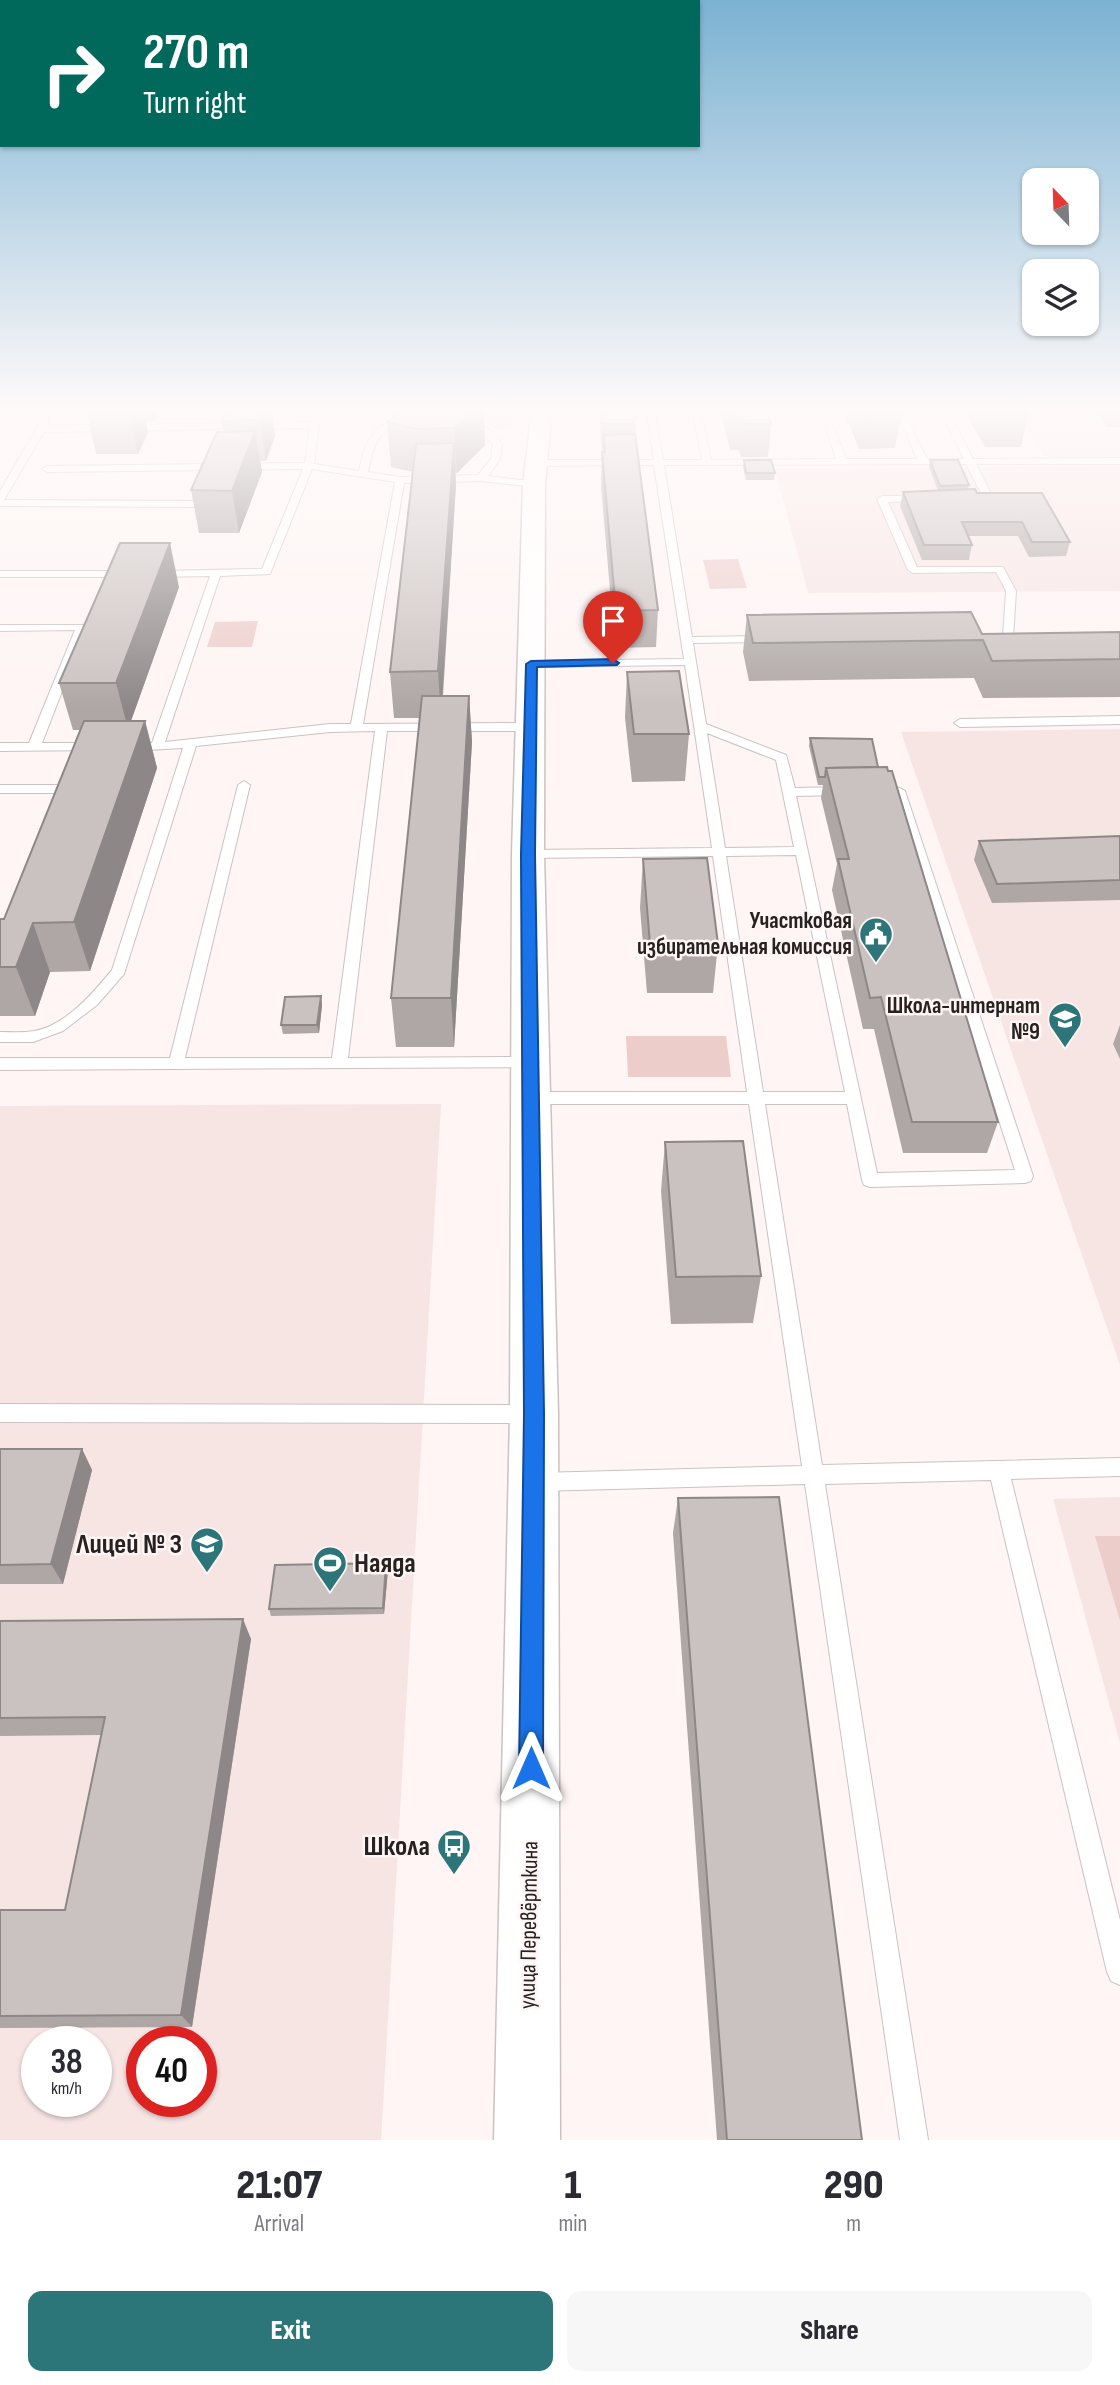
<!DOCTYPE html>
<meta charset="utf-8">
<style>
body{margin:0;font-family:"Sofia Sans Condensed",sans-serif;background:#f7f7f7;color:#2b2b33;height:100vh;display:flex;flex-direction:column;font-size:26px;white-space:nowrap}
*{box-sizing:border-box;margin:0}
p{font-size:23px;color:#7c7c81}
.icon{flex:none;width:38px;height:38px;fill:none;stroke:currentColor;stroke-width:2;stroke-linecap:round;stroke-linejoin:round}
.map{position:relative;height:2140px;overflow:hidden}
.details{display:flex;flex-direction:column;background:#fff;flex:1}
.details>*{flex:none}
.hud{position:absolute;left:0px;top:0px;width:700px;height:147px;box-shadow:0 2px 5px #0004;background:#00695c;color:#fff;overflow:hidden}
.needle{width:46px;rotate:337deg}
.controls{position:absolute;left:1022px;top:168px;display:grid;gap:14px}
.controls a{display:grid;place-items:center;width:77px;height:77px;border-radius:14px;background:#fff;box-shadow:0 2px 5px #0004;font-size:35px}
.speed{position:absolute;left:21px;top:2026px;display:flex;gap:14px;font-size:35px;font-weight:700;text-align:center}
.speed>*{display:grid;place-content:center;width:91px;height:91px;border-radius:50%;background:#fff;box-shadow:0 2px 5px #0004;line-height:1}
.speed small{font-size:18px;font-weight:400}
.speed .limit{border:10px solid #d22;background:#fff;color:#111}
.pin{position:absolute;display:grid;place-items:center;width:60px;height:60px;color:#fff;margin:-72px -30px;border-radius:50% 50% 50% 0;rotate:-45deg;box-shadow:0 0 7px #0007}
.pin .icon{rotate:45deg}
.me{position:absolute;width:77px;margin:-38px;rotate:0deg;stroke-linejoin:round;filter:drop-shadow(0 0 5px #0008)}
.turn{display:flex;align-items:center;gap:24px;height:147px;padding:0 28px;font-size:32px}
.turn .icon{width:91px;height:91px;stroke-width:2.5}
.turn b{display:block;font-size:49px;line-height:60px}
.eta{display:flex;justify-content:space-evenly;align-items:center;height:119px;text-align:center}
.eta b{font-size:42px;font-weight:800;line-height:49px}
.primary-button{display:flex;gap:14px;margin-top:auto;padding:14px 28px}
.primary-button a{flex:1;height:80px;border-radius:14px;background:#2c767a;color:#fff;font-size:28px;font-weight:800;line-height:80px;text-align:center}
.primary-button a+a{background:#f7f7f7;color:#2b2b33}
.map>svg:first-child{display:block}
.built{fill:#f7e5e4;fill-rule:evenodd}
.green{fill:#eccdca}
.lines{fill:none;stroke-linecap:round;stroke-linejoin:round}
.service-casing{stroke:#cbc2c2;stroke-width:2}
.tertiary-casing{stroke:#cbc2c2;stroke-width:3}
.service{fill:#fff;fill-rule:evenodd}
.tertiary{fill:#fff;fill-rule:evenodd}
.wall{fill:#aea7a6}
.shaded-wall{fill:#8d8887}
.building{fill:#cac2c1;stroke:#8d8887;stroke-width:2}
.route{fill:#1a73e8;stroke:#114b97;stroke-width:2}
.labels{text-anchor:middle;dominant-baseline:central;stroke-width:5;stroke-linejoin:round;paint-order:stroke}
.poi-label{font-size:23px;font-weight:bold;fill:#252221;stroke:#fef5f4;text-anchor:end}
.street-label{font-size:23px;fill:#252221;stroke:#fef5f4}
.near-poi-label{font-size:28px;font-weight:bold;fill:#252221;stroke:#fef5f4;text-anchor:end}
</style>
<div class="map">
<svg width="1120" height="2140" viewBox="0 0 1120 2140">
<rect width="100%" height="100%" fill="#fef5f4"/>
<g class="built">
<path d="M1016 409H1120V457H1045Z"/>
<path d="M1120 466V591L808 593 775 469Z"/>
<path d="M1120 729V1365L901 732Z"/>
<path d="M441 1104 381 2140H0V1106ZM37 2042H96V2102H37ZM142 2042H201V2102H142Z"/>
<path d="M1120 1497V1743L1053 1499Z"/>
</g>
<g class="green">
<path d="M461 409H510L513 427 496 429Z"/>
<path d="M738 559 747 588 710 589 703 560Z"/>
<path d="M258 621 252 647H207L215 622Z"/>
<path d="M626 1036H726L731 1077H628Z"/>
<path d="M1095 1536H1120V1621Z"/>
</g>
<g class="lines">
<g class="service-casing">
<g id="service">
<path d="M0 409H7L0 413Z"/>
<path d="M28 409H37L49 419 47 426 315 422 319 425 314 464 359 471C366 437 374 424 408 415L412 418 411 420C379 428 374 441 368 472L400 477 478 475 491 459 493 444 484 434 462 423 461 421 465 418 491 430 502 444 500 459 488 476 537 482V486L534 487 481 481 404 483 363 724 529 723 535 727 529 731H387L348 1058 528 1057 534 1059 536 1063 534 1067 0 1070V1058H170L238 785 244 781 250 785 185 1058H332L375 731 330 732 196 746 124 974 97 1005 63 1031 33 1042H0V1032C11 1032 23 1033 34 1031 65 1026 93 993 112 970L183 748 130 751 124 747 130 743H152L210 576 156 577 151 574 156 571 262 569 303 469 47 472 42 469 47 466 305 463 310 428 44 432 4 500 195 501 200 504 195 507 0 506V491L41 421ZM312 469 395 482 351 724H330L165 742 220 576 270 574Z"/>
<path d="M646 409H654L663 460H702L692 409H700L711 460 836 459 819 409H827L846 459H917L899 418 903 415 907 418 927 459H964L939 409H947L973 459 1120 458V464H976L993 498C987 503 973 503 967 498L982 495 966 464 664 465 692 637 764 636 770 639 764 642 693 643 706 724 786 755 795 788 843 787 849 791 843 795 796 796 877 1173 1015 1170 894 795H876L870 791C877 785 898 785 905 791L1033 1176 1031 1181 1025 1183 870 1187 864 1185 862 1180 847 1104H765L822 1465 1120 1458V1476L1011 1479 1120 1920V1985L1111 1981 1107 1972 991 1480 825 1484 928 2140H900L805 1484 538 1491 531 1489 528 1482 531 1475 538 1473 802 1466 749 1104H531L523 1098 531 1092H747L713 856 528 858 521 854 528 850 712 848 685 665 531 667 525 664 531 661 684 659 654 465 536 466 531 463 536 460H654ZM707 733 776 760 794 847 725 848ZM796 855 845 1092H763L726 856Z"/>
<path d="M921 496 926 499 924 501 888 502 917 567H1003L1016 591 1013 638 1003 636 1006 591 996 572 913 573 908 570 877 499 882 496Z"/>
<path d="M0 571H127L132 574 127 577H0Z"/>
<path d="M0 625H86L87 627 42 743H94L98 744V750L0 751V743H29L75 630 0 631Z"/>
<path d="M1120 716V724L960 727 954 723 960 719Z"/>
<path d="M0 785H64L70 789 63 805 58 806 52 802 56 793H0Z"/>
<path d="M0 1404 530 1405 537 1408 540 1414 537 1420 530 1423 0 1422Z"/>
</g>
</g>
<g class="tertiary-casing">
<path id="tertiary" d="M532 409H552L545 484 544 854 558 1414 560 2140H494L510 1414 512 854 523 484Z"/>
</g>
<use href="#service" class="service"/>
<use href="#tertiary" class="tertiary"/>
</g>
<g class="wall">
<path d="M90 409H160L154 422H146L148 433 138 454H96L87 413Z"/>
<path d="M271 409 275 436 266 461H260L262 472 239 533H199L191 490 223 431 222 421Z"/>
<path d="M484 409 485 445 457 473H455L456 484 443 696H469L472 742 454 1047H396L391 998 420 718H394L390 672 413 472 391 467 387 422Z"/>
<path d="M599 409H635L636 418 635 437 658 610 656 647 615 648 601 486 602 452Z"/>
<path d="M720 409H767L771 424 768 457H741L739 450H730Z"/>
<path d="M843 409H898L901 415 895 448 859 449Z"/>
<path d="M963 409H1025L1028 414 1021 447H985Z"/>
<path d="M1095 409H1120V427H1108Z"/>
<path d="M744 460 775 473 774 480H746L743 467Z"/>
<path d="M930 460 969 485 968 489 1070 542 1066 556 1029 557 1018 536H968L972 545 969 560H922L900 506 903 492 938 491 929 467Z"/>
<path d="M179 587 131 721H145L157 768 90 971 50 972 35 1016H0V919H4L80 730H73L59 683Z"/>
<path d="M747 615 982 634 1120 632V697L983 698 974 678 749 681 743 652Z"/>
<path d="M627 672 689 734 685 781 632 782 625 718Z"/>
<path d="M810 738 878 767 998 1122 987 1153H903L874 1029H863L832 890 837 864 821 798 823 785H818L809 746Z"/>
<path d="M1120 836V900L992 903 974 860 979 841Z"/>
<path d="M643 859 718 944 713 993H647L640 908Z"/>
<path d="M321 996 322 1005 319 1033 283 1034 281 1025Z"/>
<path d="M1120 1025V1059L1113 1044Z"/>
<path d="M665 1142 761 1276 753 1323 671 1324 661 1191Z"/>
<path d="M0 1449H82L92 1470 63 1584H0Z"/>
<path d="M678 1498 862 2140H717L673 1533Z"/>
<path d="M388 1570 384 1614 271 1616 269 1609Z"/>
<path d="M0 1621 251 1639 192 2027 0 2028V1910H65L101 1735 0 1736Z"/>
</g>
<g class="shaded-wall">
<path d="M132 409H143L148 433 138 454 129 413Z"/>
<path d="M151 409H160L154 422Z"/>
<path d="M264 409H271L275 436 266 461 260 420Z"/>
<path d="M475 409H484L485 445 457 473 454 428Z"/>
<path d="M255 431 262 472 239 533 232 491Z"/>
<path d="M454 443 456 484 441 718 438 671Z"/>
<path d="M170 543 179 587 128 729 116 683Z"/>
<path d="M469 696 472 742 454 1047 451 998Z"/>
<path d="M145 721 157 768 90 971 74 922Z"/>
<path d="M33 923 50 972 35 1016 16 967Z"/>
<path d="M321 996 322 1005 319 1033 317 1025Z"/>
<path d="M82 1449 92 1470 63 1584 51 1564Z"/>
<path d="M386 1563 388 1570 384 1614 383 1608Z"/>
<path d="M243 1619 251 1639 192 2027 181 2015Z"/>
</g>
<g class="building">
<path d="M90 409H132L129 413H87Z"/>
<path d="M227 409H264L260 420 222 421Z"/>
<path d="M403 409H475L454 428 417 429 387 422Z"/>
<path d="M602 409H635L636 418H633V424H603Z"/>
<path d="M731 409H767L771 424H744L742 417H733Z"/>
<path d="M861 409H898L901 415 864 416Z"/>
<path d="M989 409H1025L1028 414H992Z"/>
<path d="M1108 409H1120V414H1112Z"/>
<path d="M255 431 232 491 191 490 217 432Z"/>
<path d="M635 434 658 610 616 611 602 452H605L604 435Z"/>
<path d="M454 443 438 671 390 672 416 444Z"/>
<path d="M744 460H771L775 473H746Z"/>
<path d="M930 460H958L969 485 940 486Z"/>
<path d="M975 489 977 493H1042L1070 542H1032L1022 522H962L972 545H924L903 492Z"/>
<path d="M120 543H170L116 683H59Z"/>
<path d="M971 612 982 634 1120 632V659L992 661 983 640 753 643 747 615Z"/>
<path d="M679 671 689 734H634L627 672Z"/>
<path d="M422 696H469L451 998H391Z"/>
<path d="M84 721H145L74 922 33 923 16 967H0V919H4Z"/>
<path d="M810 738 872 739 878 767 826 768 825 777H819Z"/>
<path d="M887 767 888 771H892L998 1122H912L881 997 870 998 838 859H849L826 768Z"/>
<path d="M1120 836V880L997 884 979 841Z"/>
<path d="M707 858 718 944H650L643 859Z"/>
<path d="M321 996 317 1025H281L285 997Z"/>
<path d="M743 1141 761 1276 676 1277 665 1142Z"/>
<path d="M0 1449H82L51 1564 0 1565Z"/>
<path d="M779 1497 862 2140H727L678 1498Z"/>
<path d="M386 1563 383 1608 269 1609 275 1565Z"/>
<path d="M243 1619 181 2015 0 2016V1910H65L105 1717 0 1718V1621Z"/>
</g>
<linearGradient id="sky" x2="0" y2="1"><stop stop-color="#7bb2d2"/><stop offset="0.58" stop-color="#fffafa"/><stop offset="1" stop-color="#fffafa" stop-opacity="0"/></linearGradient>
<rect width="1120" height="708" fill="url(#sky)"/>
<path class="route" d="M613 659 619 663 617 665 537 667 535 854 544 1414 543 1768 539 1776 531 1780 522 1776 519 1768 524 1414 521 854 526 664 531 661Z"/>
<defs>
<g id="civic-pin" transform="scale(1.75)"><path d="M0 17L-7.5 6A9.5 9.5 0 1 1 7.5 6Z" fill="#2c767a" stroke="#fef5f4"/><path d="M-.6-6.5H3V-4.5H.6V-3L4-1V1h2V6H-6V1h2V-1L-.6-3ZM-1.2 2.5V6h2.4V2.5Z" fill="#fff"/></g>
<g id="school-pin" transform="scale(1.75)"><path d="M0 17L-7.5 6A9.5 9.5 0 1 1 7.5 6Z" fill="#2c767a" stroke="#fef5f4"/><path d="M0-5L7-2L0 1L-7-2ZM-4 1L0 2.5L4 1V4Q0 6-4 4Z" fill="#fff"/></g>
<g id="stadium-pin" transform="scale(1.75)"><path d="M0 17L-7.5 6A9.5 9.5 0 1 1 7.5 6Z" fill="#2c767a" stroke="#fef5f4"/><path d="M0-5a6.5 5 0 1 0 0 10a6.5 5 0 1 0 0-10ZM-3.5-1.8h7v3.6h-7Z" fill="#fff"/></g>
<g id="bus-pin" transform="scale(1.75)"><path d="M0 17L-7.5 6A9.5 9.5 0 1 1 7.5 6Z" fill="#2c767a" stroke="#fef5f4"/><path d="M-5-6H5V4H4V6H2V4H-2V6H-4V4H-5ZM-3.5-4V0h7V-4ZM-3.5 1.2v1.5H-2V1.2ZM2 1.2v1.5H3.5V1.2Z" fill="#fff"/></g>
</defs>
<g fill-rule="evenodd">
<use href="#civic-pin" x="876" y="934"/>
<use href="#school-pin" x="1065" y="1019"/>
<use href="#school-pin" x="207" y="1544"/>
<use href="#stadium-pin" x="330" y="1563"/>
<use href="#bus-pin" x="454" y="1846"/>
</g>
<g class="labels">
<g class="poi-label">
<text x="852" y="921">Участковая<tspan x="852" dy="26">избирательная комиссия</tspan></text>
<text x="1040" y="1006">Школа-интернат<tspan x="1040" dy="26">№9</tspan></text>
</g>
<g class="street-label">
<text transform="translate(529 1925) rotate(-89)">улица Перевёрткина</text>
</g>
<g class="near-poi-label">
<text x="182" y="1544">Лицей № 3</text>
<text x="354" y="1563" text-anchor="start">Наяда</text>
<text x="430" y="1846">Школа</text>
</g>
</g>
</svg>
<div class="controls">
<a><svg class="needle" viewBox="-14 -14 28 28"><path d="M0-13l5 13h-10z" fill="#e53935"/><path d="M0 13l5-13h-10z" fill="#7c7c81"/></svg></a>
<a><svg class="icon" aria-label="layers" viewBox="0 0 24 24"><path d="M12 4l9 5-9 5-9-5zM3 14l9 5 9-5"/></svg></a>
</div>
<div class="speed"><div>38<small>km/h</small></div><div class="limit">40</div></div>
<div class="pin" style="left:613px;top:663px;background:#d93025"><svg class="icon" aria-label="arrive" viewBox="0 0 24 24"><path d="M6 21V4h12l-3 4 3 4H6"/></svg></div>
<svg class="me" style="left:531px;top:1768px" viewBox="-20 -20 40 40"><path d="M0-17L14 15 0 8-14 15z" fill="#1a73e8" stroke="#fff" stroke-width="4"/></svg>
<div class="hud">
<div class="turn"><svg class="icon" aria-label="right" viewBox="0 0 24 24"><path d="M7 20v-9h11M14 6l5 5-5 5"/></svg><div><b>270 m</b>Turn right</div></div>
</div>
</div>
<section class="details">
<div class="eta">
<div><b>21:07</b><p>Arrival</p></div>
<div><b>1</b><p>min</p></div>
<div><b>290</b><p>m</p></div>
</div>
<div class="primary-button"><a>Exit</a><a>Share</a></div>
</section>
